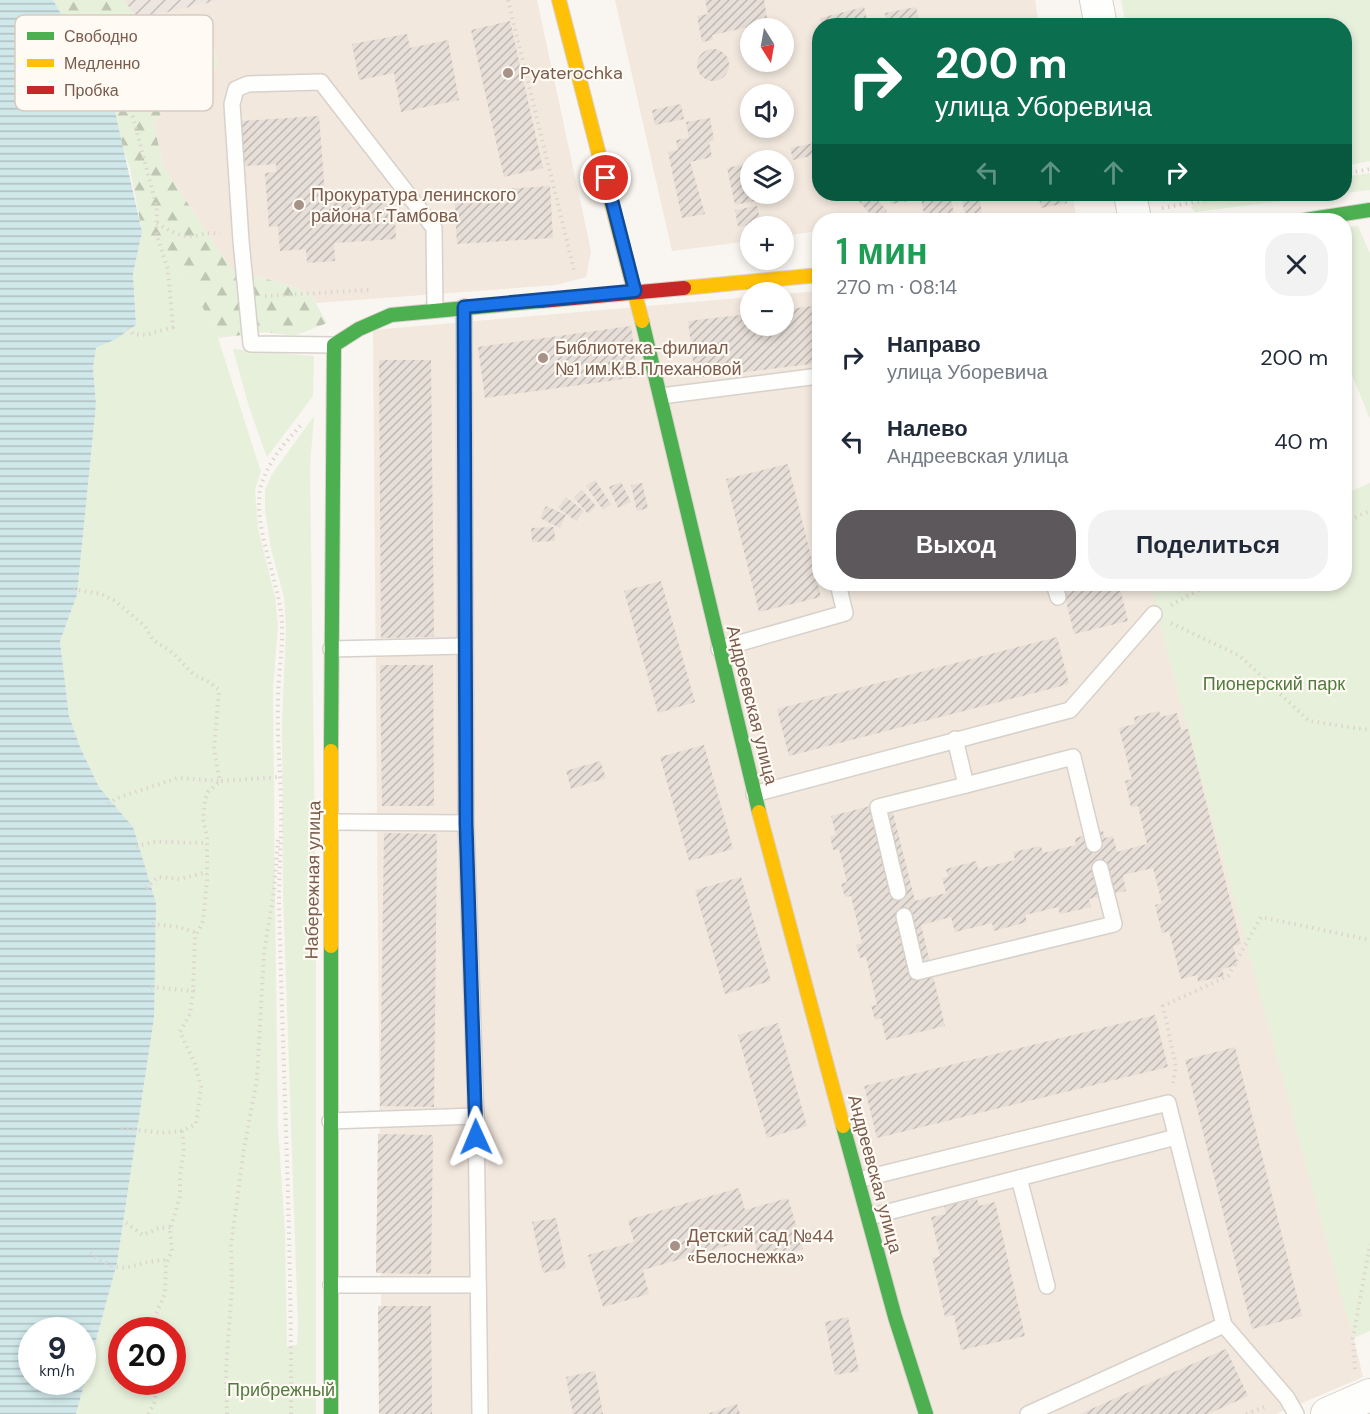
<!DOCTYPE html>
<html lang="ru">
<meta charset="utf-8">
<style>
body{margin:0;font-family:"DM Sans",sans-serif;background:#f2f2f3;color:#1f2937;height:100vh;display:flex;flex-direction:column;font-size:22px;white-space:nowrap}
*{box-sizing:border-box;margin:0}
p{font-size:20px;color:#747a83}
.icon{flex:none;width:33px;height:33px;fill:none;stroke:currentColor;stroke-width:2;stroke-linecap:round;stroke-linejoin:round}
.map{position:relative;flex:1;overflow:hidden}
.details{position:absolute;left:812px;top:213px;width:540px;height:378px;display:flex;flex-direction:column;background:#fff;border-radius:24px;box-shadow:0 3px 9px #0003}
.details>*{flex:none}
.guide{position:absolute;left:812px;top:18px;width:540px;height:183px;border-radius:24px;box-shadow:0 3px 9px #0003;background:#0b6e4f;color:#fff;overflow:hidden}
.needle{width:39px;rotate:169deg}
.tools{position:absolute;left:740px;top:18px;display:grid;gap:12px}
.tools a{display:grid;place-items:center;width:54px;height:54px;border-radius:50%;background:#fff;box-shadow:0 3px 9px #0003;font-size:30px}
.speed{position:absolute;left:18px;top:1317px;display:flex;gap:12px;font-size:30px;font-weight:700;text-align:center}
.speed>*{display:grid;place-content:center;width:78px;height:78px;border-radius:50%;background:#fff;box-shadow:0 3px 9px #0003;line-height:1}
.speed small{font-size:15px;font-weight:400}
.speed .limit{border:9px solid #d22;background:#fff;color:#111}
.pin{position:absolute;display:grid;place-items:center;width:51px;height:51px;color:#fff;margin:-26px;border:3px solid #fff;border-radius:50%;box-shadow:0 2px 6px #0007}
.me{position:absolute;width:66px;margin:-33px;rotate:359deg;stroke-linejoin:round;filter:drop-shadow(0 0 4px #0008)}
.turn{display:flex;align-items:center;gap:21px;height:126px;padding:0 24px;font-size:27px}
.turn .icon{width:78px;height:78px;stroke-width:2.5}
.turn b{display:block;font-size:42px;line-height:51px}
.lanes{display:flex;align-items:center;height:57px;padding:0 24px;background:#0003;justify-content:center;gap:30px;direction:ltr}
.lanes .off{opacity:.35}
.round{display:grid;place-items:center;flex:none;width:63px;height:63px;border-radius:24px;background:#f2f2f3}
.headline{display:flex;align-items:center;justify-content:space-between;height:102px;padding:0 24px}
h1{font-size:36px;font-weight:600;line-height:45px;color:#1e9e55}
.cta{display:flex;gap:12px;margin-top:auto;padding:12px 24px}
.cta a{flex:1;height:69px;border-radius:24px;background:#5c585b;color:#fff;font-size:24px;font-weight:600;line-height:69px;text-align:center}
.cta a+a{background:#f2f2f3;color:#1f2937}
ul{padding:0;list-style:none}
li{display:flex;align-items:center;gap:18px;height:84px;padding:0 24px}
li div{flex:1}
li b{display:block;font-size:22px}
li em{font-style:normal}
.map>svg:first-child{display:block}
.residential{fill:#f2e8de;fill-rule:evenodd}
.industrial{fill:url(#industrial-furrows)}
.green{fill:#e7f0db;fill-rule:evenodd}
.forest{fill:url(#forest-firs)}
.water{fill:url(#water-rules);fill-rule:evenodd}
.building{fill:url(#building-hatch)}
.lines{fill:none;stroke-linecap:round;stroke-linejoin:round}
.lane-casing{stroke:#d7d1cb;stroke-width:18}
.street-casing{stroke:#d7d1cb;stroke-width:34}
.fast-casing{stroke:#d9d2cb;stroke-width:16}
.slow-casing{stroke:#d9d2cb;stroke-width:16}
.jam-casing{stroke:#d9d2cb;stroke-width:16}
.path{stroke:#dcd5d0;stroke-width:4;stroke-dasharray:1.5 4.5;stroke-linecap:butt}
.lane{stroke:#fefefd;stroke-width:15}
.street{stroke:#fefefd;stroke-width:32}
.fast{stroke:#4caf50;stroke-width:14}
.slow{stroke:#ffc107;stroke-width:14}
.jam{stroke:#c62828;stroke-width:14}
.route-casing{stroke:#114b97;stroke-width:15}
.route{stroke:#1a73e8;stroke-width:10}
.poi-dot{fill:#a69286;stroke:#fffaf3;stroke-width:2}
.labels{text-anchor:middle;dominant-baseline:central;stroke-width:4.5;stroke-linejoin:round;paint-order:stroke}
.poi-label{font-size:18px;fill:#7a5c4d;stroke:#fffaf3;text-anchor:start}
.park-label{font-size:18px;fill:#537a41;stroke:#fffaf3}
.street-label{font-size:18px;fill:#7a5c4d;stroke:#fffaf3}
.key{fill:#fffaf3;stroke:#d7cbc1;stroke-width:1.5}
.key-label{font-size:16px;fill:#7a5c4d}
</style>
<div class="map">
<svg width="1370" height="1414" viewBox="0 0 1370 1414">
<defs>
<pattern id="industrial-furrows" width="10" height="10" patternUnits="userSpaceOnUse" patternTransform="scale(1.5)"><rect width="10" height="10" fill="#ede5e0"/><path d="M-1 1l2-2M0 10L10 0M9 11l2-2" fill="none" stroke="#c5bdb8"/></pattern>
<pattern id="forest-firs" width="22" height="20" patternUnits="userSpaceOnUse" patternTransform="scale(1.5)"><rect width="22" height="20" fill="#e7f0db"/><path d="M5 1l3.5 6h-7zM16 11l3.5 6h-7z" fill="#c0c6b4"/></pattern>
<pattern id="water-rules" width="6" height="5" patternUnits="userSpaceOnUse" patternTransform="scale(1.5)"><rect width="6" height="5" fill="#d0e8ea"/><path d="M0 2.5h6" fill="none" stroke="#aebfc0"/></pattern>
<pattern id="building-hatch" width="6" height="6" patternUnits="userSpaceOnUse" patternTransform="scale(1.5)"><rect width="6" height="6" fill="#e6ded7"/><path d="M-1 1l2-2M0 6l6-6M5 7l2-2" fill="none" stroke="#bfb7b1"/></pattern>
</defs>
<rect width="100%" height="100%" fill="#f9f5f0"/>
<g class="residential">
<path d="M220 0H537L591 251 586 277 556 285 316 303 311 295 292 286 232 270 163 166 154 124 165 108 189 96 218 63 213 51 143 55 137 19Z"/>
<path d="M615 0H1035L1039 25 819 26V194H1072L1077 220H819V231L783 236V226H750V241L672 251ZM750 28H783V62H750ZM750 94H783V128H750ZM750 160H783V194H750Z"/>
<path d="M819 291V584H1173L1363 1377 1276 1414H382L373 330 750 297V326H783V294Z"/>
</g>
<path class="industrial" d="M124 0H220L137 19Z"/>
<g class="green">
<path d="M1121 0H1370V161L1344 166V26L1126 25Z"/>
<path d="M1370 173V190L1195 212 1191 207 1194 203 1250 194H1344V177Z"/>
<path d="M1358 226 1370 254V419L1344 355V228Z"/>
<path d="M142 232 197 296 218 338 261 472 255 489 258 529 275 597 278 626 273 688 275 899 278 1129 285 1231 287 1346 297 1345 298 1326 283 894 282 724 286 627 284 597 271 549 265 510V490L272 474 314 416 310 466 316 924V1414H76L117 1263 154 1018 133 827 99 787 80 747 69 716 60 641 77 595 96 404 93 368 96 348 116 339 136 325 133 274ZM122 1330H172V1382H122Z"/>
<path d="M233 349 314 356 313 396 267 457 249 407Z"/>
<path d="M1370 483V1331L1353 1338 1165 644 1151 584H1344V494Z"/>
</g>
<path class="forest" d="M53 0H124L137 19 143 55 213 51 218 63 211 78 189 96 165 108 154 124 163 166 232 270 292 286 311 295 327 323 294 336 266 332 218 338 197 296 142 232 130 168 96 72Z"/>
<path class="water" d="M0 0H53L113 103 142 232 133 274 136 325 116 339 96 348 93 368 96 404 77 595 60 641 69 716 80 747 99 787 133 827 156 903 154 1018 117 1263 76 1414H0ZM82 1330V1382H32V1330Z"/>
<g class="building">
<path d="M705 0H764L768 23 712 35 713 40 702 42 697 16 708 14Z"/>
<path d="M864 7 868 23 822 26 820 18Z"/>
<path d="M916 7 920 26H887L885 13Z"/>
<path d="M510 21 543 168 504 177 471 30Z"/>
<path d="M407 34 410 48 448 40 459 100 401 112 394 73 359 80 352 44Z"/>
<circle cx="713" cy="65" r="16"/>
<path d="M681 104 684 119 655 125 652 110Z"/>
<path d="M319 116 325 194 351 193 352 203 394 201 396 239 334 243 335 261 307 263 306 249 280 251 278 226 269 227 265 173 276 172V164L244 166 241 121Z"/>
<path d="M710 118 714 140 709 142 712 157 690 162 705 214 682 218 668 152 678 150 676 140 689 138 686 122Z"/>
<path d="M819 142V154L793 160 790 148Z"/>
<path d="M750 163V194H783L784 183 786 194 735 205 727 168Z"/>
<path d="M550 186 553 238 457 244 454 192Z"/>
<path d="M868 194H873L887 211 876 220 859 202Z"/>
<path d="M889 194H950L954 214 925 219 921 199 891 204Z"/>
<path d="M979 194 982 213 965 216 961 195Z"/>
<path d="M1038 194H1065L1067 203 1041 208Z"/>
<path d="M757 206 761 223 738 227 735 210Z"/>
<path d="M819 305V363L695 378 688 321 750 314V326H783V310Z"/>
<path d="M631 326 638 377 485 398 478 347Z"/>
<path d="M379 360H431L434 637 381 638Z"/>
<path d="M1344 401 1352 420 1344 423Z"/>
<path d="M788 464 821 597 759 612 726 479Z"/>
<path d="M595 480 611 504 603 510 586 486Z"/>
<path d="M621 482 631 502 618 508 609 487Z"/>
<path d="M642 483 648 508 637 511 631 485Z"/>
<path d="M582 490 596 506 588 514 574 498Z"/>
<path d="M566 497 584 511 576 521 558 508Z"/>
<path d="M546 506 566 515 560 528 540 518Z"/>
<path d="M554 527 555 541 532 542 531 528Z"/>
<path d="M661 581 695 702 658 713 624 591Z"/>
<path d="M1062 584H1119L1128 621 1074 634Z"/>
<path d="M1057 637 1069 684 789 756 777 709Z"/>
<path d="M380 665H433L434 806H382Z"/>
<path d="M1159 711 1161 717 1177 713 1181 730 1188 729 1241 944 1233 946 1238 965 1222 969 1224 976 1198 982 1197 975 1181 979 1169 931 1162 933 1155 905 1162 903 1153 868 1123 875 1126 891 1089 899 1091 907 1060 914 1058 907 1025 915 1027 922 994 931 992 923 955 932 951 917 921 925 945 1026 886 1040 881 1018 875 1020 871 1006 877 1005 866 957 860 958 856 945 862 943 851 896 845 897 841 884 847 882 839 849 833 850 830 836 836 835 831 816 890 801 915 901 946 893 942 878 948 877 946 869 976 861 978 869 1015 860 1013 852 1041 846 1043 853 1076 845 1075 838 1103 831 1105 838 1113 836 1117 852 1147 844 1138 806 1131 807 1125 781 1132 779 1119 728 1135 724 1134 717Z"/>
<path d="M704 745 733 849 689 861 660 757Z"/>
<path d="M600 761 606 778 571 789 566 771Z"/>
<path d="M384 833 437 834 434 1107 380 1106Z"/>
<path d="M741 877 771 981 725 994 695 890Z"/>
<path d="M1155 1015 1168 1067 877 1138 864 1086Z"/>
<path d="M778 1023 807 1126 767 1138 738 1035Z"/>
<path d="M1235 1047 1302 1316 1252 1329 1185 1060Z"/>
<path d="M378 1134 433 1135 431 1274 376 1273Z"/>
<path d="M739 1188 745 1210 788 1198 803 1249 760 1262 754 1238 643 1270 649 1294 603 1307 588 1255 634 1242 628 1220Z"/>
<path d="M977 1199 979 1206 995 1202 1025 1336 961 1350 954 1315 945 1317 932 1258 940 1256 931 1217 946 1214 944 1206Z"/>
<path d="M556 1218 566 1268 543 1273 532 1222Z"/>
<path d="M378 1306H431L432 1414H379Z"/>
<path d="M848 1317 859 1371 835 1375 825 1322Z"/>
<path d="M1226 1349 1248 1396 1208 1414H1080Z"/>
<path d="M595 1371 603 1414H573L566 1377Z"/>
<path d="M737 1404 740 1414H707Z"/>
</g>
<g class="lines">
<g class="lane-casing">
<g id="lane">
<path d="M464 307 466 823 476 1116 480 1414"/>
<path d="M334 345 251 344 241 241 232 104 236 89 248 84 321 82 434 228 435 310"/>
<path d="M661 396 819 376"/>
<path d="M1054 584 1058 597"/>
<path d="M331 649 465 646"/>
<path d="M719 649 845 613 838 584"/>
<path d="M955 739 966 785 1073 757 1094 844"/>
<path d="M754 794 1070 710 1154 614"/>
<path d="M332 822 466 823"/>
<path d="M898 892 878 807 966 785"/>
<path d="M904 916 917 972 1114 924 1100 868"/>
<path d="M330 1121 476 1116"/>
<path d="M1019 1178 1176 1137"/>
<path d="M858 1180 1168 1103 1224 1325 1287 1398 1296 1414"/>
<path d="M869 1217 1019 1178 1047 1286"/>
<path d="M331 1285H478"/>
<path d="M1028 1414 1224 1325"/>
</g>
</g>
<g class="street-casing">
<g id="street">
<path d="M1096 0 1101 26"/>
<path d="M1130 194 1135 220"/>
<path d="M1327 1414 1370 1395"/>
</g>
</g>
<g class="fast-casing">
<g id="fast">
<path d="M1305 220 1370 210"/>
<path d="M642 321 759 812"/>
<path d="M331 751 334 345 359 329 391 315 541 301"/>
<path d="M331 946V1414"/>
<path d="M843 1126 895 1317 926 1414"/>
</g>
</g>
<g class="slow-casing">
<g id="slow">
<path d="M559 0 642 321"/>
<path d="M684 288 819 275"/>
<path d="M331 751V946"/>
<path d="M759 812 843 1126"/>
</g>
</g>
<g class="jam-casing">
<path id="jam" d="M541 301 684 288"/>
</g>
<g class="path">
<path d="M508 0 574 270"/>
<path d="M74 44 87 41 128 98 157 208 156 232 168 270 173 327 146 335 133 334 127 325"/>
<path d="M1344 174 1370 169"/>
<path d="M1162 208 1239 194"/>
<path d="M1087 220 1104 218"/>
<path d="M157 223C168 230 181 238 195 236 204 234 211 232 220 234"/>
<path d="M265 296 369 290"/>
<path d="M1344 522 1370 511"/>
<path d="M73 589 101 594 115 601 145 626 153 640 173 653 193 674 211 683 219 690 214 750 220 781 279 777"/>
<path d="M1171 605 1210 584"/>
<path d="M1171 623 1240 656 1309 721 1370 730"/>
<path d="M108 804 117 798 178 778 220 781 208 792 205 800 203 819 207 837V880L203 921 195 937 193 991"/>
<path d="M136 846 155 842 207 843"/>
<path d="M146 888 158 877 180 879 207 872"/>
<path d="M152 924 179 927 196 933"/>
<path d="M151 987 193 991 190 1014 180 1032 195 1064 201 1087 196 1124 182 1131 184 1152 180 1174V1196L170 1230 172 1251 166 1264 165 1294 156 1314V1330"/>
<path d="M1173 1083 1176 1067 1163 1006 1228 976 1261 917 1370 940"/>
<path d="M121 1128 162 1133 182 1131"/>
<path d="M126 1223 143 1235 159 1228 171 1227"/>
<path d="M90 1253C127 1280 128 1261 167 1260"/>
<path d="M1355 1369 1353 1338 1370 1244"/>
<path d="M148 1414 154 1403 158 1382"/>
<path d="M227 1414 226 1369 232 1288 231 1245 244 1149 257 1079 264 953 274 891 278 840"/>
<path d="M291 1414C292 1244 283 1073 279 903 279 869 282 835 281 802 280 768 277 734 278 701 278 675 283 650 282 625 281 584 251 524 261 486 268 461 286 441 303 423"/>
<path d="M1246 1414 1267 1406"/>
</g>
<use href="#lane" class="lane"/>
<use href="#street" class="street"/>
<use href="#fast" class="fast"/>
<use href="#slow" class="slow"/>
<use href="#jam" class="jam"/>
</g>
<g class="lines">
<g class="route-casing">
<path id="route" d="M476 1137 466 823 464 307 635 291 606 178"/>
</g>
<use href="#route" class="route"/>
</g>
<g class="poi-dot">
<circle cx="508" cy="73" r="6"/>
<circle cx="299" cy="205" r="6"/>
<circle cx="543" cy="358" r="6"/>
<circle cx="675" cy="1246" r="6"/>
</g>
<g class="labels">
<g class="poi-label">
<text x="520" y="73">Pyaterochka</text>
<text x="311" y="195">Прокуратура ленинского<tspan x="311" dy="21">района г.Тамбова</tspan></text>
<text x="555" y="348">Библиотека-филиал<tspan x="555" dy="21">№1 им.К.В.Плехановой</tspan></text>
<text x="687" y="1236">Детский сад №44<tspan x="687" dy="21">«Белоснежка»</tspan></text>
</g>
<g class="park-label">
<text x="1274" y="684">Пионерский парк</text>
<text x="281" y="1390">Прибрежный</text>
</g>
<g class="street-label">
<text transform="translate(752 705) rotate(76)">Андреевская улица</text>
<text transform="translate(313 880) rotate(-89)">Набережная улица</text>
<text transform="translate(875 1174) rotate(75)">Андреевская улица</text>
</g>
</g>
<rect x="15" y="15" width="198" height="96" rx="9" class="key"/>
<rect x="27" y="32" width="27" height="8" fill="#4caf50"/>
<rect x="27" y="59" width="27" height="8" fill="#ffc107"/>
<rect x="27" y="86" width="27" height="8" fill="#c62828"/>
<g class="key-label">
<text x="64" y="42">Свободно</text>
<text x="64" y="69">Медленно</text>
<text x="64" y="96">Пробка</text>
</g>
</svg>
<div class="tools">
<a><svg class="needle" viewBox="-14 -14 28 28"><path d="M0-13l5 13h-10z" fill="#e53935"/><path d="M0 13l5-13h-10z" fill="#747a83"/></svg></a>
<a><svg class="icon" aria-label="sound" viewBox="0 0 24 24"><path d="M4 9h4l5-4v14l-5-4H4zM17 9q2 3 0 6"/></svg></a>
<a><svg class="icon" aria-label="layers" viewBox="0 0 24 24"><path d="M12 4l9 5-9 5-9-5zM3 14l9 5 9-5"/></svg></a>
<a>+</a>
<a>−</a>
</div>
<div class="speed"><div>9<small>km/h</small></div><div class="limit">20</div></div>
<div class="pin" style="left:606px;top:178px;background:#d93025"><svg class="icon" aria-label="arrive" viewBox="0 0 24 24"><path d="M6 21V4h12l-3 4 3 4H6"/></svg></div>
<svg class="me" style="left:476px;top:1137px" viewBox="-20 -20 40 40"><path d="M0-17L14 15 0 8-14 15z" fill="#1a73e8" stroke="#fff" stroke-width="4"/></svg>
<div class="guide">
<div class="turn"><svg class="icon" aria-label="right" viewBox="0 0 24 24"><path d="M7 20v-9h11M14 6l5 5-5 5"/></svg><div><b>200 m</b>улица Уборевича</div></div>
<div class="lanes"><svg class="icon off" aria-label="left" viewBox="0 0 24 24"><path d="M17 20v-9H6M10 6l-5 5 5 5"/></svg><svg class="icon off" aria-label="ahead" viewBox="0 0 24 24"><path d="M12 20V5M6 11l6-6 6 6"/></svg><svg class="icon off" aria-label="ahead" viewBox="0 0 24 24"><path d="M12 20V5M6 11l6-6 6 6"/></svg><svg class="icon" aria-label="right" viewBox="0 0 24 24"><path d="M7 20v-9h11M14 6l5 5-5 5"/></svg></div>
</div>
<section class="details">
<div class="headline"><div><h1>1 мин</h1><p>270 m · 08:14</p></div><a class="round"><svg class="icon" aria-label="close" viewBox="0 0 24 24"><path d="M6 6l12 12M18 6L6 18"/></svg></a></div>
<ul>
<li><svg class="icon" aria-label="right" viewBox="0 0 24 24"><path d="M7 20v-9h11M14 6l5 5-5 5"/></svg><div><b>Направо</b><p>улица Уборевича</p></div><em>200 m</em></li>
<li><svg class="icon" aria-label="left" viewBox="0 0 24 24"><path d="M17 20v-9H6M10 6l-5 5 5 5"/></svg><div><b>Налево</b><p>Андреевская улица</p></div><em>40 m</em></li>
</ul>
<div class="cta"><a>Выход</a><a>Поделиться</a></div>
</section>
</div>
